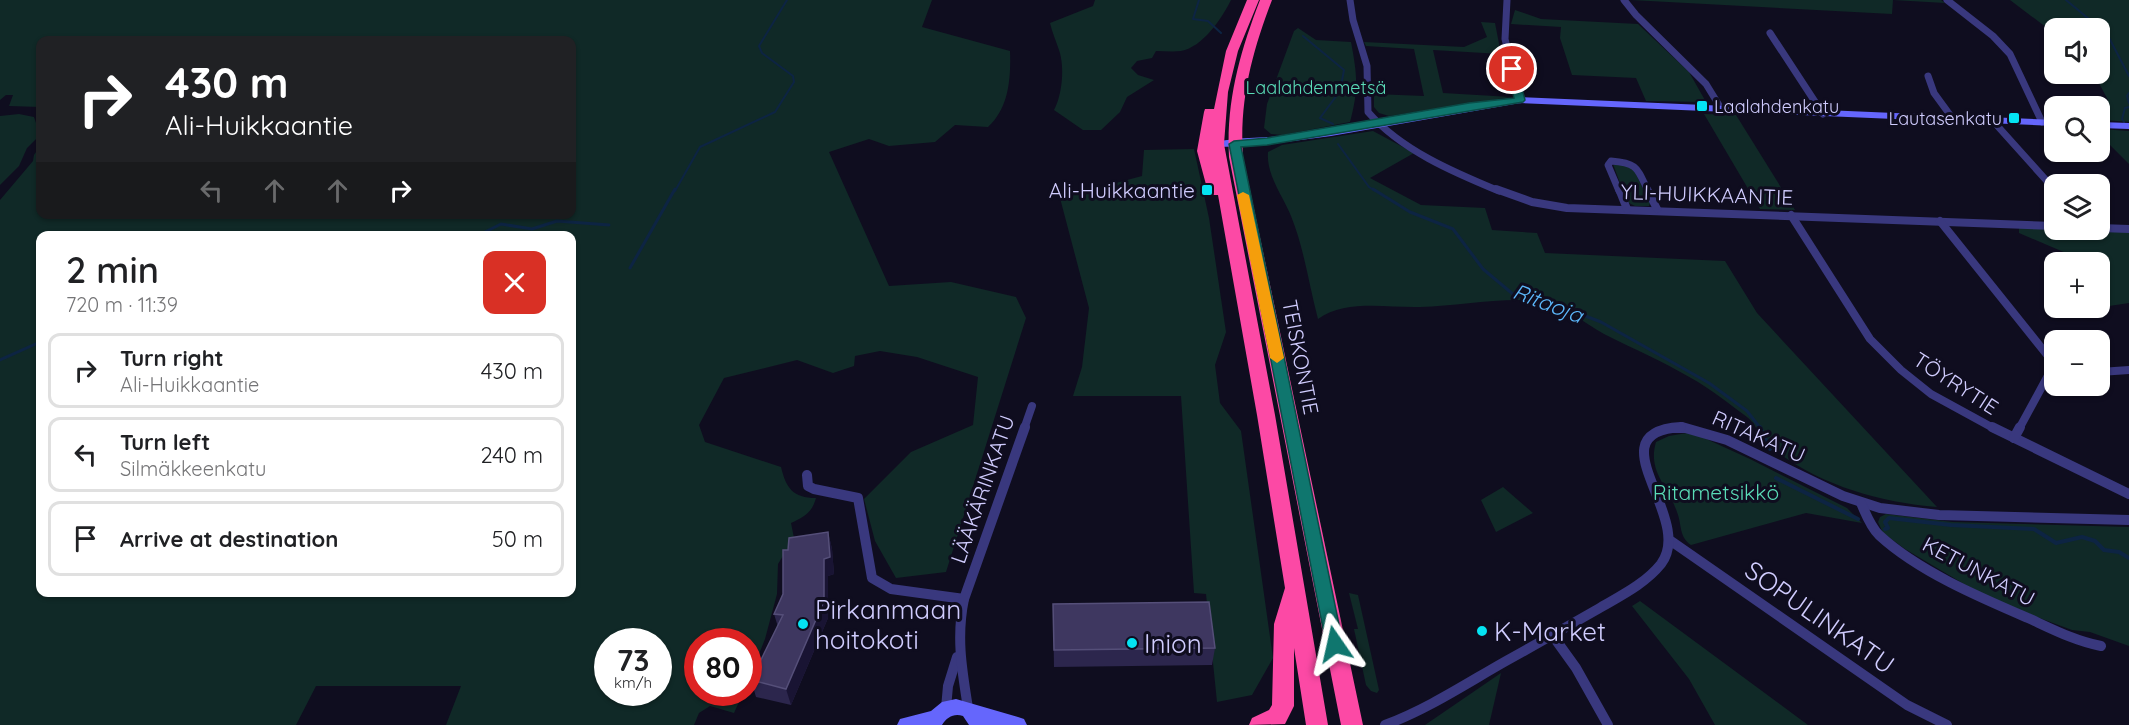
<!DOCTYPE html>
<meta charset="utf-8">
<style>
body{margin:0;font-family:Quicksand,sans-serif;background:#f6f6f6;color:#202124;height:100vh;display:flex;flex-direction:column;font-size:22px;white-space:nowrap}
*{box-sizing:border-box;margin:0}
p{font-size:20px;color:#757577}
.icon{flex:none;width:33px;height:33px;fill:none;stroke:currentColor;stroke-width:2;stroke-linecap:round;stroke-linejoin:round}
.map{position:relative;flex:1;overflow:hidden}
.panel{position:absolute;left:36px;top:231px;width:540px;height:366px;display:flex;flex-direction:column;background:#fff;border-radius:12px;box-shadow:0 2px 4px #0004}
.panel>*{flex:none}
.top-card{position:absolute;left:36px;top:36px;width:540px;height:183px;border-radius:12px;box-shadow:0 2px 4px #0004;background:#202124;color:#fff;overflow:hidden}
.tools{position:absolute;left:2044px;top:18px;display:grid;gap:12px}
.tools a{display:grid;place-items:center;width:66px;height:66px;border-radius:12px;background:#fff;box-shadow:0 2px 4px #0004;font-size:30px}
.speed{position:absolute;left:594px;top:628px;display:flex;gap:12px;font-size:30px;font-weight:700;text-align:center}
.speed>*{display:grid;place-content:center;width:78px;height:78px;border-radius:50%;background:#fff;box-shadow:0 2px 4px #0004;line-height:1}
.speed small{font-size:15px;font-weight:400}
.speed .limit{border:9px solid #d22;background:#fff;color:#111}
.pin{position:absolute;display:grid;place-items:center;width:51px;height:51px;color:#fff;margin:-26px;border:3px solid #fff;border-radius:50%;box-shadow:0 2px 6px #0007}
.me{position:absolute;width:66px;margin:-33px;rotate:349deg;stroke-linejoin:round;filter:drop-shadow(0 0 4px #0008)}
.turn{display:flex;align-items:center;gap:21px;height:126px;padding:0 30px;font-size:27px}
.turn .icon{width:78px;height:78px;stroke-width:2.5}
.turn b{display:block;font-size:42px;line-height:51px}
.lanes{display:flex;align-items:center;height:57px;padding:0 30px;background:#0003;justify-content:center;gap:30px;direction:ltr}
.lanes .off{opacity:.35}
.round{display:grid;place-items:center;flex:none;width:63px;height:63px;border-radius:12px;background:#f6f6f6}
.summary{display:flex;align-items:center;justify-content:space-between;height:102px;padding:0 30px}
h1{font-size:36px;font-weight:600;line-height:45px}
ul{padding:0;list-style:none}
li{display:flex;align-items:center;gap:18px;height:75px;margin:0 12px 9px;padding:0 18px;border:3px solid #e0e0e0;border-radius:12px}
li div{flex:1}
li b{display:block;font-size:22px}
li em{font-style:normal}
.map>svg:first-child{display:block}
.green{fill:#102927;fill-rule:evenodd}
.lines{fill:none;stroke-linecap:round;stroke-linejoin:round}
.stream-far2{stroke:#0d2443;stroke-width:2}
.stream-far1{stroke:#0d2443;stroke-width:3}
.stream{stroke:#0d2443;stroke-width:4}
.street-far2{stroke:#39387e;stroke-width:7}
.street-far1{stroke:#39387e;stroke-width:8}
.street{stroke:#39387e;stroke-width:10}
.secondary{fill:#6566fc;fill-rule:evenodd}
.highway{fill:#fc49a5;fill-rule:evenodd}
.wall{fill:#2c264d}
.shaded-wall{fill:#191433}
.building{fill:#3e3760;stroke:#554f79;stroke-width:1.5}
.route{fill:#0f766e;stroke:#0a4d48;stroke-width:1.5}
.slow{fill:#f59e0b}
.poi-dot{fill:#04e3f2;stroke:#0f0d1f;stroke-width:2}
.labels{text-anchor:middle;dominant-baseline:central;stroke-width:6;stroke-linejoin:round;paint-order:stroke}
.far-park-label{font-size:18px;fill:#5adcb7;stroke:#0f0d1f}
.far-poi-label{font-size:18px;fill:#d0ccfe;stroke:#0f0d1f;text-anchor:start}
.poi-label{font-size:21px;fill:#d0ccfe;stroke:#0f0d1f;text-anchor:end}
.street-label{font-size:21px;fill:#d0ccfe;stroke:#0f0d1f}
.park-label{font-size:21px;fill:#5adcb7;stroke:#0f0d1f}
.water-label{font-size:22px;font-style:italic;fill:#5cb8fc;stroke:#0f0d1f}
.near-poi-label{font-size:26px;fill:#d0ccfe;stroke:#0f0d1f;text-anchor:start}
.near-street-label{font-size:26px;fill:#d0ccfe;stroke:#0f0d1f}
</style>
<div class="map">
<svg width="2129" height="725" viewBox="0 0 2129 725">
<rect width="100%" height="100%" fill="#0f0d1f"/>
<g class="green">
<path d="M0 0H932L922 27 1010 51C1011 78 1009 108 988 127L955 125 935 142 889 146 869 139 829 152 889 286 951 282 1016 297 1026 318 946 572 896 578 875 541 864 499 911 452 973 425 978 377 917 357 880 351 855 356 854 366 833 373 797 360 724 378 699 425 705 442 781 467C786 488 793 498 816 498 812 513 804 517 791 523L794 538 778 564 777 594 765 639 749 679 748 642H698V693H743L734 713 710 706 699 713 694 725H446L461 686H316L296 725H0V200L33 161 34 155 40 146V214H572V40H40V107L9 106 13 95H6L0 100ZM40 236H572V592H40ZM608 642H658V693H608Z"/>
<path d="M1095 0H1231C1222 18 1203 47 1181 51 1173 52 1164 51 1156 51L1152 58 1137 61 1131 68 1138 75 1154 80 1127 97 1120 112 1101 130H1083L1054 110C1062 96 1065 67 1059 50 1056 41 1052 32 1050 23L1093 6Z"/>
<path d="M1631 0H1941L1945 3 1893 0 1892 14Z"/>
<path d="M2010 0H2129V122L2105 120 2108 100 2094 74H2100V28H2055V34Z"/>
<path d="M1515 10 1541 19 1638 24 1689 72 1706 102 1646 101 1636 78 1572 75 1560 38 1561 27 1511 24Z"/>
<path d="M1481 22 1495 23 1501 54 1433 50 1443 93 1511 97 1389 116 1379 113 1374 107V94L1424 96 1414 49 1366 46 1364 42 1464 47 1487 37Z"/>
<path d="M1298 28 1316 40 1351 42C1357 74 1359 89 1350 122L1282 135 1271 134 1264 128 1267 104 1294 31Z"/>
<path d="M19 114 34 117 40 135 27 148 19 166 0 185V116Z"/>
<path d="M1704 114 1736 115 1795 210 1760 209Z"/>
<path d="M2100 129 2129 131V164L2100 135Z"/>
<path d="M1373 131 1414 153 1370 178 1421 205 1485 208 1492 230 1537 233 1545 253 1725 261 1757 313 1937 507C1876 502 1817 484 1769 446 1759 438 1757 424 1747 417 1729 404 1711 389 1691 378 1664 362 1634 349 1606 335 1592 328 1559 303 1547 302 1505 296 1461 306 1420 307 1387 308 1346 299 1318 319 1309 285 1304 248 1291 216 1283 196 1266 175 1268 152L1282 145Z"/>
<path d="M1194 149 1209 218 1226 332 1215 365 1220 403 1241 431 1273 658 1252 695 1217 702 1206 594 1194 593 1181 396H1073L1082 367 1089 308 1060 198 1142 176 1144 150Z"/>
<path d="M1613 164 1632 166 1650 203 1649 206H1635L1627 202Z"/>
<path d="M2019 227 2129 232V303L2083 310 2081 308H2100V262H2063L2066 253 2019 233Z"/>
<path d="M1687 433 1702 437 1750 459 1847 508 1862 523 1806 513 1691 545C1679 537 1682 525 1677 512 1669 487 1647 472 1656 442L1669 436Z"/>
<path d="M1503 487 1533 513 1496 532 1481 500Z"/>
<path d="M1886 514 1953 522 2129 527V646L2090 632 2072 630 2023 612 1974 590 1905 549 1883 533 1878 522 1880 517Z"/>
<path d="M1349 593 1358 595 1379 690 1377 693 1371 691 1366 685 1354 629H1358Z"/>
<path d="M1640 601 1808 725H1715L1689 679 1632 606Z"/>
<path d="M1501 673 1489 725H1425Z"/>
</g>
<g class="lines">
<g class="stream-far2">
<path d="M1199 0 1193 19 1208 21 1221 33"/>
<path d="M2066 0 2107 34 2129 76"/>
<path d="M1303 36 1344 70 1340 91 1320 118 1333 124"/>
<path d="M2129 93 2127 96 2129 103"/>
<path d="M2124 122 2122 119 2125 108 2129 107"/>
<path d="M1338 144 1369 187 1375 191"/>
<path d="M675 191 700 147 775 112 794 82 793 76 762 53 759 46 787 0"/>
</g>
<g class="stream-far1">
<path d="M1373 189 1410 212 1453 229 1483 269 1514 295 1562 307 1601 322 1709 383 1747 411 1761 429"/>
<path d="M477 236 501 224 532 229 557 221 609 225"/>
<path d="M630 268 675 189"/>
<path d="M0 360 40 342"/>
</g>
<g class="stream">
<path d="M1760 427 1770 449"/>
<path d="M1776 478 1858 519"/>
<path d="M1885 529 1888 528 1885 522 1889 518 1951 525 2034 529 2056 543 2082 537 2095 541 2104 550 2119 552 2129 558"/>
</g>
<g class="street-far2">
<path d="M1350 0 1353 20 1367 66 1368 112C1401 150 1453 172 1499 191"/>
<path d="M1507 0 1505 39 1520 100"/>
<path d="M1624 0 1636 15 1706 84 1722 110"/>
<path d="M1947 0 1993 36 2010 54 2042 122"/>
<path d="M1770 33 1823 114"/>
<path d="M1928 76 1934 93 1953 119"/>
<path d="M1993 121 2055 190"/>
<path d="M1619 191 1608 165 1611 161C1638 163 1637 168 1648 191"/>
</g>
<g class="street-far1">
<path d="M1496 189 1532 202 1567 208 2055 226"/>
<path d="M1619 189 1627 209"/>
<path d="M1647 189 1657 209"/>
<path d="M1791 215 1870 339 1901 370 1931 394 1995 429"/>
<path d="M1940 221 2052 361 2051 370 2019 429"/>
<path d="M2100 228 2129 229"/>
<path d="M2100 372 2129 370"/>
<path d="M1024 429 1032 406"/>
<path d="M1664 429H1689"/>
</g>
<g class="street">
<path d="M1682 427 1727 440 1843 496 1880 508 1939 515 2129 520"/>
<path d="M1992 427 2129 494"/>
<path d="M2014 438 2020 427"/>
<path d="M807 475 808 486 814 489 858 498 872 578 891 589 964 599"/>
<path d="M1861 503C1866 514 1870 526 1879 535 1918 571 1979 597 2028 618 2052 629 2075 641 2101 646"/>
<path d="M1671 541 1907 705 1947 725"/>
<path d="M1553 636 1576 668 1608 725"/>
<path d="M946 708 948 686 957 657"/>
<path d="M968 708C962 670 956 637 964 599L1025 427"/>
<path d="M1385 725C1428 709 1467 683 1506 661 1537 644 1568 626 1598 609 1620 596 1645 584 1661 564 1696 518 1592 432 1681 427"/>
</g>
<g class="secondary">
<path d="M1520 97 2055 120V126L1520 103 1331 136 1255 146 1217 147 1212 144C1218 138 1275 137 1288 136 1366 128 1443 108 1520 97Z"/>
<path d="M2100 122 2129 123V129L2100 128Z"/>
<path d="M956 699 1018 717 1024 719 1027 725H969L963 716C954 713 947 717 942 725H897L900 719 931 711 942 702Z"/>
</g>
<g class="highway">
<path d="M1247 0H1259L1238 51 1228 92 1224 144 1275 415 1328 725H1306L1294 648V706L1285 724 1249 725 1252 718 1269 710 1272 705 1274 624 1285 588 1257 415 1218 195H1210L1208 192 1197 151 1204 112 1205 109H1214L1226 51Z"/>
<path d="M1260 0H1272C1252 52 1239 101 1243 157L1363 725H1341L1229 157C1226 101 1240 52 1260 0Z"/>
</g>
</g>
<g class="wall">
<path d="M828 532 832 549 834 574 828 576V618L791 705 756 697 751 680 778 627 774 614 783 594 788 550Z"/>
<path d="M1053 604 1215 648 1212 665 1054 667Z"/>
</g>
<path class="shaded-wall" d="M828 532 832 549 834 574 828 576V618L791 705 786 689Z"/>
<g class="building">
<path d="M828 532 830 557 824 559V601L786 689 751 680 783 615 774 614 783 594V550H788L789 538Z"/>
<path d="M1209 602 1215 648 1054 650 1053 604Z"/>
</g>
<path class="route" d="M1512 66 1517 69 1525 100 1523 102 1267 145 1241 147 1343 644 1341 649 1335 651 1329 649 1326 644 1229 144 1234 141 1267 138 1469 103 1514 98 1507 69Z"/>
<path class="slow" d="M1243 192 1249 195 1284 358 1277 363 1270 358 1237 195Z"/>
<g class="poi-dot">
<rect x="1696" y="100" width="12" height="12" rx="3"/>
<rect x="2008" y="112" width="12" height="12" rx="3"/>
<rect x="1201" y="184" width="12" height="12" rx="3"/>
<circle cx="803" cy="624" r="6"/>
<circle cx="1482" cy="631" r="6"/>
<circle cx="1132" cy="643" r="6"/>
</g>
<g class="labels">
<g class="far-park-label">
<text x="1316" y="87">Laalahdenmetsä</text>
</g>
<g class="far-poi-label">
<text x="1714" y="106">Laalahdenkatu</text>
<text x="2002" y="118" text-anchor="end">Lautasenkatu</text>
</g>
<g class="poi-label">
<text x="1195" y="190">Ali-Huikkaantie</text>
</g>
<g class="street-label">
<text transform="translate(1707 194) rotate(2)">YLI-HUIKKAANTIE</text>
<text transform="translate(1301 357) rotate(79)">TEISKONTIE</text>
<text transform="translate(1956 383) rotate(33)">TÖYRYTIE</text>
<text transform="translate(1759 436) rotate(24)">RITAKATU</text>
<text transform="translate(982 489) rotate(-71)">LÄÄKÄRINKATU</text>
<text transform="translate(1979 571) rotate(28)">KETUNKATU</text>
</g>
<g class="park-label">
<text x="1716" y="492">Ritametsikkö</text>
</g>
<g class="water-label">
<text transform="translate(1548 303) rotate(21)">Ritaoja</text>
</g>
<g class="near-poi-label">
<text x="815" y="609">Pirkanmaan<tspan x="815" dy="30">hoitokoti</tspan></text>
<text x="1494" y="631">K-Market</text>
<text x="1144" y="643">Inion</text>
</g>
<g class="near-street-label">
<text transform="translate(1820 617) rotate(35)">SOPULINKATU</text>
</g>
</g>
</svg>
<div class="tools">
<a><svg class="icon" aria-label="sound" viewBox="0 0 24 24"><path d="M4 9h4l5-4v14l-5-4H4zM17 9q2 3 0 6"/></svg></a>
<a><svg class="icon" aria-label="search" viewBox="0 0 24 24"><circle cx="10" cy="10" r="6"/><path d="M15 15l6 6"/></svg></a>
<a><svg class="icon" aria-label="layers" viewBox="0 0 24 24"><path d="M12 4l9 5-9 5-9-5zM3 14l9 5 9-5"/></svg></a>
<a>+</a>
<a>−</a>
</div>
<div class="speed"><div>73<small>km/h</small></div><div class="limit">80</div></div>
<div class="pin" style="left:1512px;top:69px;background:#d93025"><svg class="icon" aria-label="arrive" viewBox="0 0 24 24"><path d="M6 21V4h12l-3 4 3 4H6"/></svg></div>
<svg class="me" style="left:1335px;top:644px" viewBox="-20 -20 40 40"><path d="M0-17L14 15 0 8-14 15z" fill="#0f766e" stroke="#fff" stroke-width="4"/></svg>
<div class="top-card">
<div class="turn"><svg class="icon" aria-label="right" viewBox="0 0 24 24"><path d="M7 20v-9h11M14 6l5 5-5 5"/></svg><div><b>430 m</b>Ali-Huikkaantie</div></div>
<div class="lanes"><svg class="icon off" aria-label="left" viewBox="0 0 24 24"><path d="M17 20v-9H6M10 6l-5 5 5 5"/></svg><svg class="icon off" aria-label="ahead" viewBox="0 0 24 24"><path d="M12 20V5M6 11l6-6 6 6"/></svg><svg class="icon off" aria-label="ahead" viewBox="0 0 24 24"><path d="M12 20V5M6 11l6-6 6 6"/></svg><svg class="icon" aria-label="right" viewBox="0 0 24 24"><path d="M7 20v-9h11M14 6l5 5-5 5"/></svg></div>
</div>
<section class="panel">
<div class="summary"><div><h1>2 min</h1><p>720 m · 11:39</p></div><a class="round" style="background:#d93025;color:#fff"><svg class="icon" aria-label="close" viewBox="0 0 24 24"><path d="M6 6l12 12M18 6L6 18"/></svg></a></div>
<ul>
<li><svg class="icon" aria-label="right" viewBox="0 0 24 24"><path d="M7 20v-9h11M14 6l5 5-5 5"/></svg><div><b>Turn right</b><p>Ali-Huikkaantie</p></div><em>430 m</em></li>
<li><svg class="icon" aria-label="left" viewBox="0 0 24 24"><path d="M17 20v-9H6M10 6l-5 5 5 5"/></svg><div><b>Turn left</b><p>Silmäkkeenkatu</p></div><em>240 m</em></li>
<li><svg class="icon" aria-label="arrive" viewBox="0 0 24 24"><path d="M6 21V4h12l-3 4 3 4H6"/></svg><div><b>Arrive at destination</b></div><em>50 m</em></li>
</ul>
</section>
</div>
